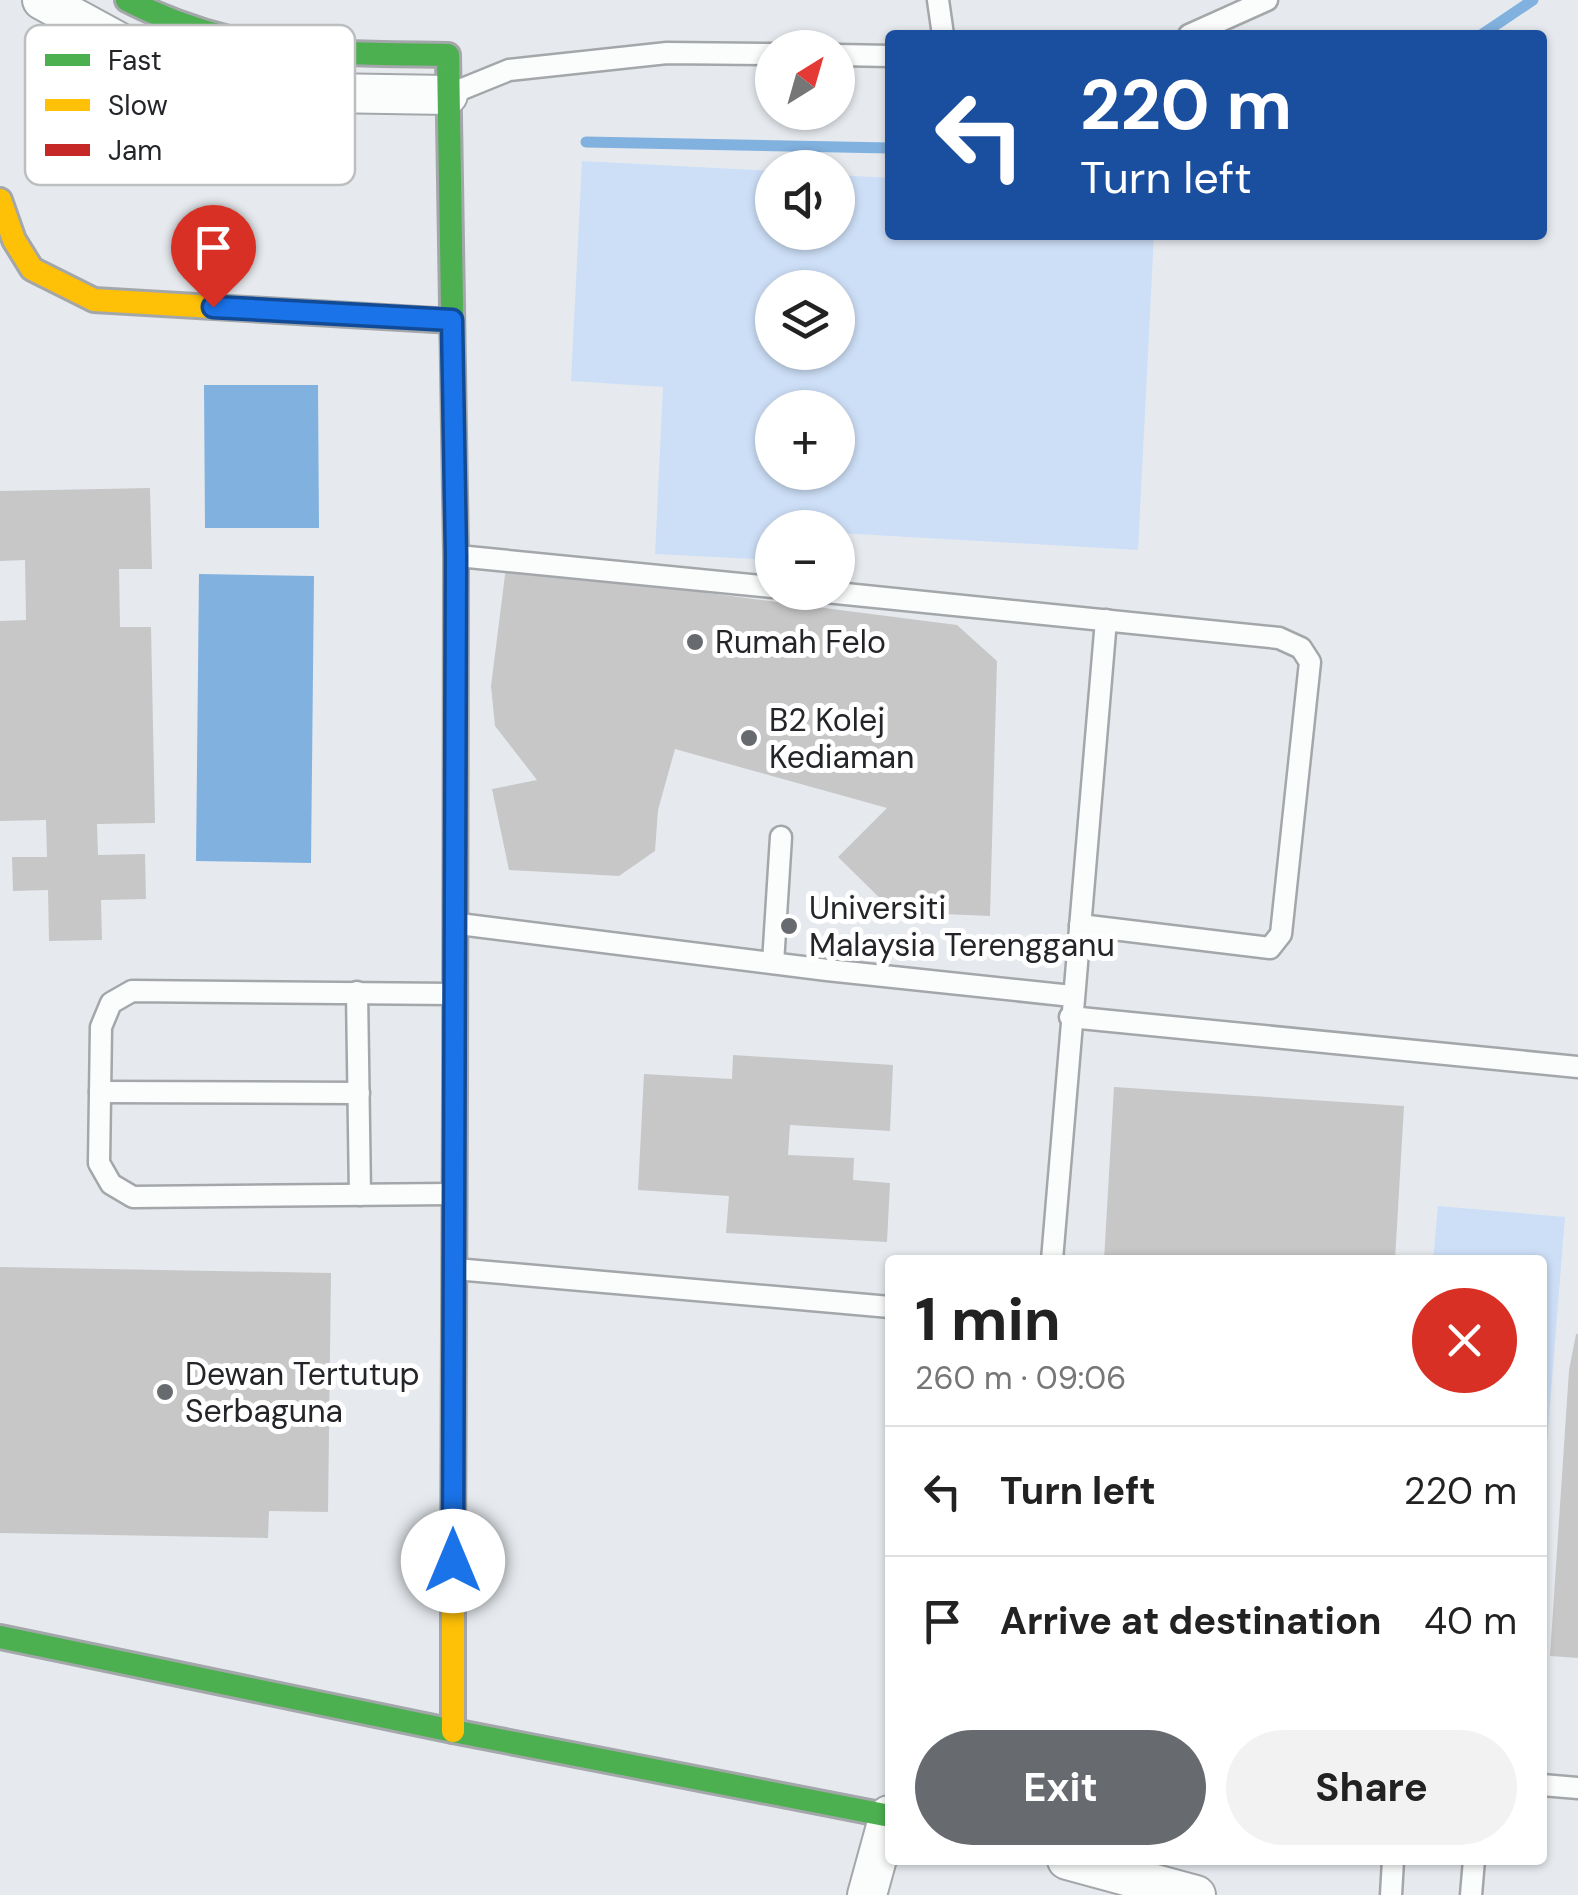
<!DOCTYPE html>
<meta charset="utf-8">
<style>
body{margin:0;font-family:"DM Sans",sans-serif;background:#f2f2f2;color:#222;height:100vh;display:flex;flex-direction:column;font-size:38px;white-space:nowrap}
*{box-sizing:border-box;margin:0}
p{font-size:32px;color:#767676}
.icon{flex:none;width:55px;height:55px;fill:none;stroke:currentColor;stroke-width:2;stroke-linecap:round;stroke-linejoin:round}
.map{position:relative;flex:1;overflow:hidden}
.details{position:absolute;left:885px;top:1255px;width:662px;height:610px;display:flex;flex-direction:column;background:#fff;border-radius:10px;box-shadow:0 2px 8px #0004}
.details>*{flex:none}
.hud{position:absolute;left:885px;top:30px;width:662px;height:210px;border-radius:10px;box-shadow:0 2px 8px #0004;background:#1a4fa0;color:#fff;overflow:hidden}
.needle{width:65px;rotate:37deg}
.buttons{position:absolute;left:755px;top:30px;display:grid;gap:20px}
.buttons a{display:grid;place-items:center;width:100px;height:100px;border-radius:50%;background:#fff;box-shadow:0 2px 8px #0004;font-size:50px}
.pin{position:absolute;display:grid;place-items:center;width:85px;height:85px;color:#fff;margin:-102px -42px;border-radius:50% 50% 50% 0;rotate:-45deg;box-shadow:0 0 10px #0007}
.pin .icon{rotate:45deg}
.me{position:absolute;width:110px;margin:-55px;rotate:0deg;stroke-linejoin:round;filter:drop-shadow(0 0 8px #0008)}
.turn{display:flex;align-items:center;gap:35px;height:210px;padding:0 30px;font-size:45px}
.turn .icon{width:130px;height:130px;stroke-width:2.5}
.turn b{display:block;font-size:70px;line-height:85px}
.round{display:grid;place-items:center;flex:none;width:105px;height:105px;border-radius:52px;background:#f2f2f2}
.head{display:flex;align-items:center;justify-content:space-between;height:170px;padding:0 30px}
h1{font-size:60px;font-weight:700;line-height:75px}
.cta{display:flex;gap:20px;margin-top:auto;padding:20px 30px}
.cta a{flex:1;height:115px;border-radius:60px;background:#676a6e;color:#fff;font-size:40px;font-weight:700;line-height:115px;text-align:center}
.cta a+a{background:#f2f2f2;color:#222}
ul{padding:0;list-style:none}
li{display:flex;align-items:center;gap:30px;height:130px;padding:0 30px;border-top:2px solid #e0e0e0}
li div{flex:1}
li b{display:block;font-size:38px}
li em{font-style:normal}
.map>svg:first-child{display:block}
.green{fill:#cddff7;fill-rule:evenodd}
.water{fill:#81b1de}
.lines{fill:none;stroke-linecap:round;stroke-linejoin:round}
.stream{stroke:#81b1de;stroke-width:11}
.building{fill:#c7c7c8}
.lane-casing{stroke:#a4a7aa;stroke-width:25}
.street-casing{stroke:#a4a7aa;stroke-width:42}
.fast-casing{stroke:#a4a7aa;stroke-width:28}
.slow-casing{stroke:#a4a7aa;stroke-width:28}
.jam-casing{stroke:#a4a7aa;stroke-width:28}
.lane{stroke:#fbfcfc;stroke-width:20}
.street{stroke:#fbfcfc;stroke-width:38}
.fast{stroke:#4caf50;stroke-width:22}
.slow{stroke:#ffc107;stroke-width:22}
.jam{stroke:#c62828;stroke-width:22}
.route-casing{stroke:#114b97;stroke-width:25}
.route{stroke:#1a73e8;stroke-width:18}
.poi-dot{fill:#676a6e;stroke:#fff;stroke-width:4}
.labels{text-anchor:middle;dominant-baseline:central;stroke-width:10;stroke-linejoin:round;paint-order:stroke}
.poi-label{font-size:32px;fill:#232529;stroke:#fff;text-anchor:start}
.key{fill:#fff;stroke:#bdbebf;stroke-width:2.5}
.key-label{font-size:28px;fill:#232529}
</style>
<div class="map">
<svg width="1578" height="1895" viewBox="0 0 1578 1895">
<rect width="100%" height="100%" fill="#e6eaee"/>
<g class="green">
<path d="M582 161 772 171V232H838V175L890 178V235H1154L1138 550 838 533V528H772V560L655 554 663 387 571 381ZM772 288H838V352H772ZM772 408H838V472H772Z"/>
<path d="M1438 1206 1565 1217 1544 1480 1542 1260H1433Z"/>
</g>
<g class="water">
<path d="M204 385H318L319 528H205Z"/>
<path d="M199 574 314 576 311 863 196 861Z"/>
</g>
<g class="lines">
<g class="stream">
<path d="M1481 35 1533 0"/>
<path d="M586 142 890 148"/>
</g>
</g>
<g class="building">
<path d="M150 488 152 569H119L120 627H151L155 823 97 824 98 855 145 854 146 899 101 900 102 940 49 941 48 890 13 891 12 857H47L46 820 0 821V621L26 620 25 560 0 561V491Z"/>
<path d="M506 567 957 625 997 661 990 916 894 912 838 857 887 808 675 749 658 810 655 851 619 876 509 870 492 789 537 780 495 726 491 686Z"/>
<path d="M733 1055 893 1065 890 1131 790 1125 788 1155 854 1158 853 1180 890 1183 887 1242 726 1233 729 1196 638 1190 644 1074 732 1079Z"/>
<path d="M1114 1087 1404 1106 1395 1260H1104Z"/>
<path d="M0 1267 331 1273 328 1512 269 1511 268 1538 0 1533Z"/>
<path d="M1576 1334H1578V1658L1550 1656 1569 1370Z"/>
</g>
<g class="lines">
<g class="lane-casing">
<g id="lane">
<path d="M938 0 943 35"/>
<path d="M1189 35 1267 0"/>
<path d="M838 55 890 56"/>
<path d="M450 94 509 70 667 53 772 54"/>
<path d="M458 556 772 587"/>
<path d="M826 592 1279 638 1301 648 1310 662 1281 934 1270 948 1080 925"/>
<path d="M459 924 827 970 1072 996"/>
<path d="M773 963 781 837"/>
<path d="M357 992 360 1195"/>
<path d="M1070 1017 1578 1067"/>
<path d="M100 1092 359 1093"/>
<path d="M451 1194 133 1197 111 1184 99 1163 101 1027 111 1003 132 991 453 994"/>
<path d="M1052 1260 1106 620"/>
<path d="M455 1269 890 1307"/>
<path d="M1542 1785 1578 1788"/>
<path d="M1391 1895 1393 1860"/>
<path d="M1471 1895 1474 1860"/>
</g>
</g>
<g class="street-casing">
<g id="street">
<path d="M42 0 150 59 212 82 263 92 448 95"/>
<path d="M1067 1860 1196 1895"/>
<path d="M867 1895 889 1815"/>
</g>
</g>
<g class="fast-casing">
<g id="fast">
<path d="M127 0C238 57 327 53 448 55L456 556 455 1088"/>
<path d="M0 1637 453 1731 890 1816"/>
</g>
</g>
<g class="slow-casing">
<g id="slow">
<path d="M0 200 14 240 32 269 94 300 452 321"/>
<path d="M453 1731V1565"/>
</g>
</g>
<g class="jam-casing">
<path id="jam" d="M453 1565 455 1088"/>
</g>
<use href="#lane" class="lane"/>
<use href="#street" class="street"/>
<use href="#fast" class="fast"/>
<use href="#slow" class="slow"/>
<use href="#jam" class="jam"/>
</g>
<g class="lines">
<g class="route-casing">
<path id="route" d="M213 307 452 320 456 556 453 1561"/>
</g>
<use href="#route" class="route"/>
</g>
<g class="poi-dot">
<circle cx="695" cy="642" r="10"/>
<circle cx="749" cy="738" r="10"/>
<circle cx="789" cy="926" r="10"/>
<circle cx="165" cy="1392" r="10"/>
</g>
<g class="labels">
<g class="poi-label">
<text x="715" y="642">Rumah Felo</text>
<text x="769" y="720">B2 Kolej<tspan x="769" dy="37">Kediaman</tspan></text>
<text x="809" y="908">Universiti<tspan x="809" dy="37">Malaysia Terengganu</tspan></text>
<text x="185" y="1374">Dewan Tertutup<tspan x="185" dy="37">Serbaguna</tspan></text>
</g>
</g>
<rect x="25" y="25" width="330" height="160" rx="15" class="key"/>
<rect x="45" y="54" width="45" height="12" fill="#4caf50"/>
<rect x="45" y="99" width="45" height="12" fill="#ffc107"/>
<rect x="45" y="144" width="45" height="12" fill="#c62828"/>
<g class="key-label">
<text x="108" y="70">Fast</text>
<text x="108" y="115">Slow</text>
<text x="108" y="160">Jam</text>
</g>
</svg>
<div class="buttons">
<a><svg class="needle" viewBox="-14 -14 28 28"><path d="M0-13l5 13h-10z" fill="#e53935"/><path d="M0 13l5-13h-10z" fill="#767676"/></svg></a>
<a><svg class="icon" aria-label="sound" viewBox="0 0 24 24"><path d="M4 9h4l5-4v14l-5-4H4zM17 9q2 3 0 6"/></svg></a>
<a><svg class="icon" aria-label="layers" viewBox="0 0 24 24"><path d="M12 4l9 5-9 5-9-5zM3 14l9 5 9-5"/></svg></a>
<a>+</a>
<a>−</a>
</div>
<div class="pin" style="left:213px;top:307px;background:#d93025"><svg class="icon" aria-label="arrive" viewBox="0 0 24 24"><path d="M6 21V4h12l-3 4 3 4H6"/></svg></div>
<svg class="me" style="left:453px;top:1561px" viewBox="-20 -20 40 40"><circle r="19" fill="#fff"/><path d="M0-13L10 11 0 6-10 11z" fill="#1a73e8"/></svg>
<div class="hud">
<div class="turn"><svg class="icon" aria-label="left" viewBox="0 0 24 24"><path d="M17 20v-9H6M10 6l-5 5 5 5"/></svg><div><b>220 m</b>Turn left</div></div>
</div>
<section class="details">
<div class="head"><div><h1>1 min</h1><p>260 m · 09:06</p></div><a class="round" style="background:#d93025;color:#fff"><svg class="icon" aria-label="close" viewBox="0 0 24 24"><path d="M6 6l12 12M18 6L6 18"/></svg></a></div>
<ul>
<li><svg class="icon" aria-label="left" viewBox="0 0 24 24"><path d="M17 20v-9H6M10 6l-5 5 5 5"/></svg><div><b>Turn left</b></div><em>220 m</em></li>
<li><svg class="icon" aria-label="arrive" viewBox="0 0 24 24"><path d="M6 21V4h12l-3 4 3 4H6"/></svg><div><b>Arrive at destination</b></div><em>40 m</em></li>
</ul>
<div class="cta"><a>Exit</a><a>Share</a></div>
</section>
</div>
